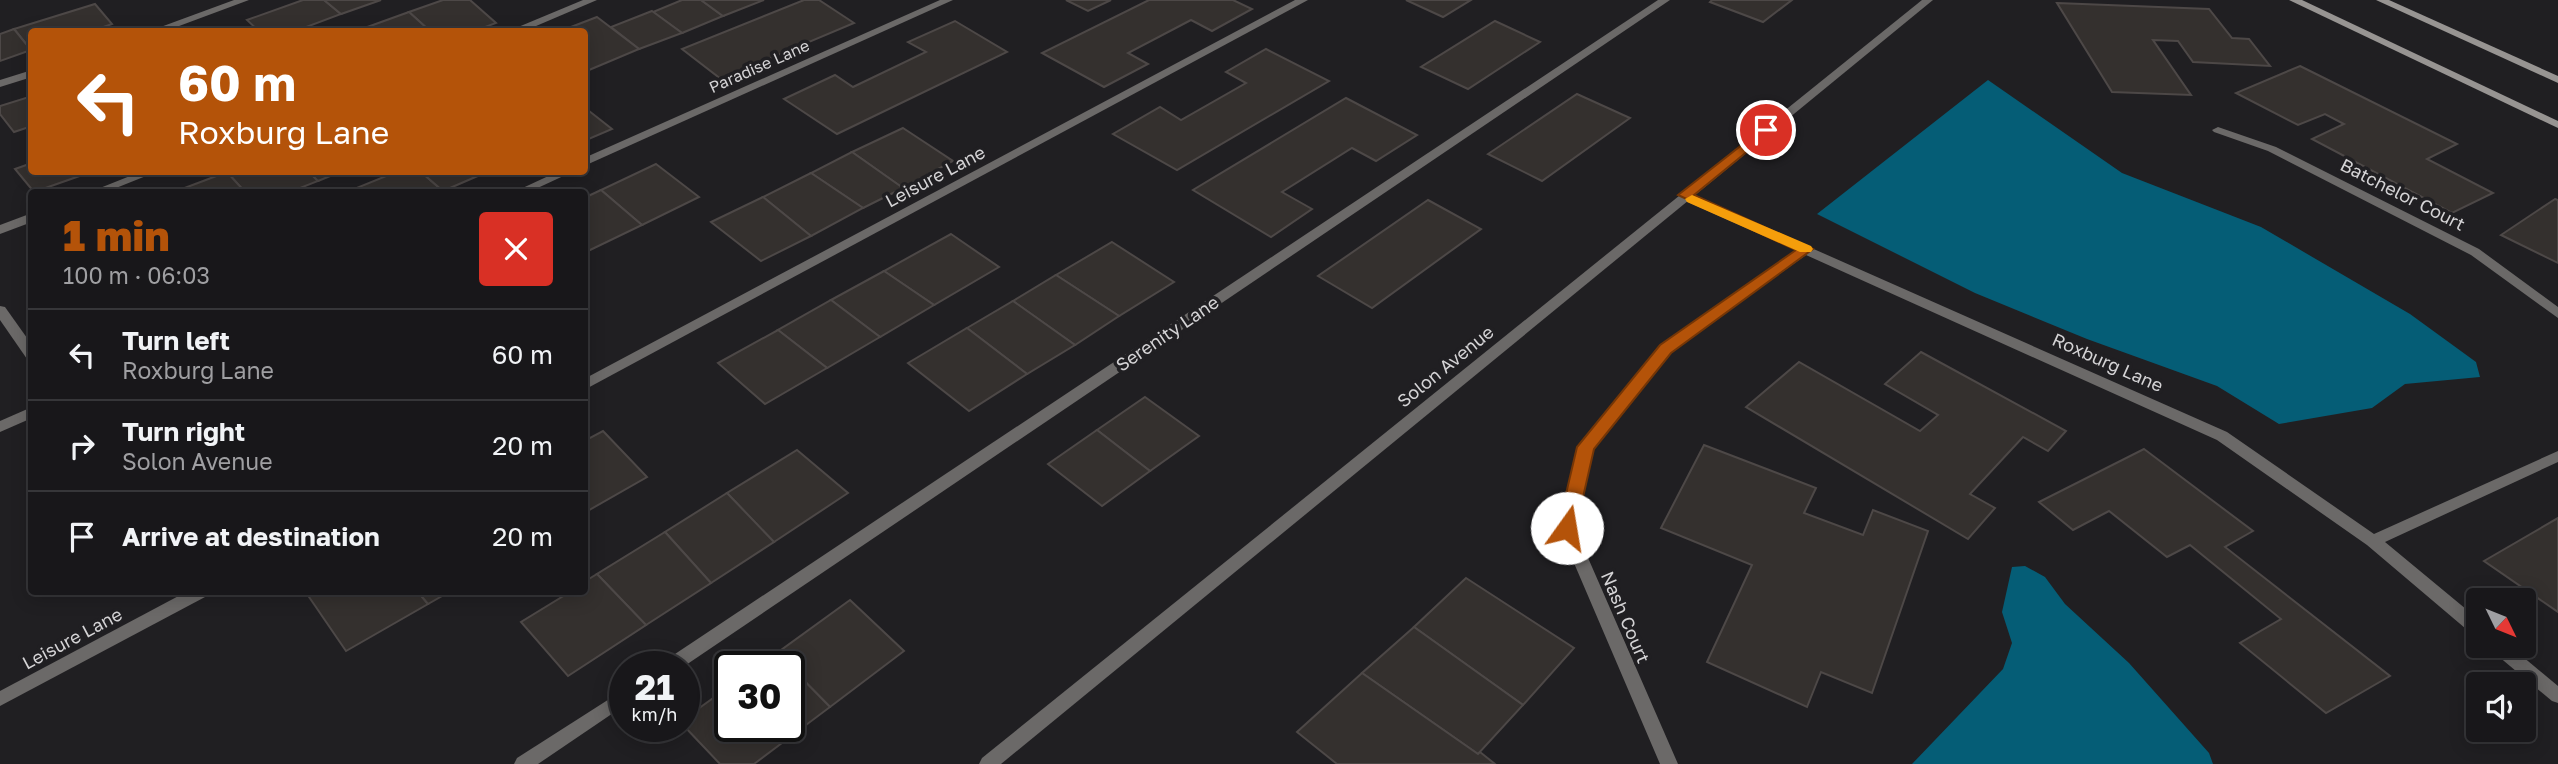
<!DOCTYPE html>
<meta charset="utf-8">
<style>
body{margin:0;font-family:"Golos Text",sans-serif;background:#212023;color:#f1f3f6;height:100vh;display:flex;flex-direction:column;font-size:26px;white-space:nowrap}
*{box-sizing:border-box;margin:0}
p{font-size:23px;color:#9f9fa2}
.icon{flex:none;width:38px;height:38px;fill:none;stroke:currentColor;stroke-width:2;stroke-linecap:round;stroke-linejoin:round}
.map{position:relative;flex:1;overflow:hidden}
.drawer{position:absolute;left:28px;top:189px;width:560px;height:406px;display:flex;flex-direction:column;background:#18171a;border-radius:7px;box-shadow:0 4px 18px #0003,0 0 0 2px #363639}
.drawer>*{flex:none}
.hud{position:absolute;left:28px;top:28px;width:560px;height:147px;border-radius:7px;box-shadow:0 4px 18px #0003,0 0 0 2px #363639;background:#b45309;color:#fff;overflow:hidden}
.needle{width:46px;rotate:133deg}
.tools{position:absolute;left:2466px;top:588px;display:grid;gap:14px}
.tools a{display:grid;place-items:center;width:70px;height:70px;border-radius:7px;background:#18171a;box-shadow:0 4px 18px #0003,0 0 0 2px #363639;font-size:35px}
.speed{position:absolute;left:609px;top:651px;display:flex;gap:14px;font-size:35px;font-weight:700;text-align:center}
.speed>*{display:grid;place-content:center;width:91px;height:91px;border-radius:50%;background:#18171a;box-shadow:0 4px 18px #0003,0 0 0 2px #363639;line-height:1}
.speed small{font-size:18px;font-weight:400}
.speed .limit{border:4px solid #111;border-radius:10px;background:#fff;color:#111}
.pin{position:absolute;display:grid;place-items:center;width:60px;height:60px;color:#fff;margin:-30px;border:4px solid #fff;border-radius:50%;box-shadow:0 2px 7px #0007}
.me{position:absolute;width:77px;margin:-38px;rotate:13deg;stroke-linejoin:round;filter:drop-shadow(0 0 5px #0008)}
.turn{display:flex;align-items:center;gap:24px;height:147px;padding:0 35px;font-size:32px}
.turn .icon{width:91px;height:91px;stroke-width:2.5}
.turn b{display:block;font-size:49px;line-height:60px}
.round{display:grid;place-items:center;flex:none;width:74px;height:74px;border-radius:7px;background:#212023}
.summary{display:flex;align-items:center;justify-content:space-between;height:119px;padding:0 35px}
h1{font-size:42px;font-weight:800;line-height:52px;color:#b45309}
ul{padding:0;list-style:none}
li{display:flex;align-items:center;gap:21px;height:91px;padding:0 35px;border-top:2px solid #363639}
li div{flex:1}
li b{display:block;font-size:26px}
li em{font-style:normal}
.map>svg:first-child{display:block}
.water{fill:#055d76}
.building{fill:#34302e;stroke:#4d4847;stroke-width:2}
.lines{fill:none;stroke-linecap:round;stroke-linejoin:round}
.minor{fill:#6b6968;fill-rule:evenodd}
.tertiary{fill:#6b6968;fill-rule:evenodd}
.secondary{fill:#979492;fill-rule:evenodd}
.route{fill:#b45309;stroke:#753606;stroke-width:2}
.slow{fill:#f59e0b}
.labels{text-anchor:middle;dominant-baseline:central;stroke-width:7;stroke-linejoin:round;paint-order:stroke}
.far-street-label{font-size:16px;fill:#d4d3d5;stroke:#201f22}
.street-label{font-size:18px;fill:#d4d3d5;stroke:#201f22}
</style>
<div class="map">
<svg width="2558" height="764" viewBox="0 0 2558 764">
<rect width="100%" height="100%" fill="#201f22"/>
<g class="water">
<path d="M1988 80 2122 173 2261 227 2410 314 2476 362 2480 377 2405 384 2372 408 2279 424 2217 386 2087 339 1975 293 1817 214Z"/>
<path d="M2025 566 2045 577 2065 604 2129 663 2209 753 2213 764H1912L2003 669 2012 643 2002 612 2012 567Z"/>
</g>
<g class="building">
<path d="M303 0H324L341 14 293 32H260L247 20Z"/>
<path d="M324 0H381L341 14Z"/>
<path d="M443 0H470L496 23 472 32H431L409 12Z"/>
<path d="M682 0H701L723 16 682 33 653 12Z"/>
<path d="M701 0H764L723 16Z"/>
<path d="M804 0H819L854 23 721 79 682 49Z"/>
<path d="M1066 0H1111L1088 11Z"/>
<path d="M1149 0H1233L1252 9 1212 31 1191 20 1128 53 1148 64 1104 87 1042 53Z"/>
<path d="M1406 0H1471L1443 17Z"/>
<path d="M1712 0H1792L1763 22 1710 2Z"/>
<path d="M2057 3 2209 9 2232 38 2249 39 2270 66 2193 62 2178 41 2153 40 2191 95 2112 92Z"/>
<path d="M95 4 112 24 89 32H32L31 50 14 29Z"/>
<path d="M652 11 682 33 639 49 611 27Z"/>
<path d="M409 12 430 31 359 30Z"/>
<path d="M597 17 639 49 589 70 584 66V32H558Z"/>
<path d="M955 21 1007 52 837 134 784 99 835 75 853 87 926 52 908 42Z"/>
<path d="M1495 21 1540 42 1468 89 1421 67Z"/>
<path d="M14 29 31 50 0 61V34Z"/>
<path d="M1266 49 1329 81 1177 170 1113 134 1160 107 1181 120 1246 83 1226 72Z"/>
<path d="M2300 66 2457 144 2427 159 2493 193 2452 213 2312 139 2344 124 2325 114 2298 125 2236 93Z"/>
<path d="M1577 94 1630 118 1542 181 1488 154Z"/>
<path d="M32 96V126L14 132 0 114V106Z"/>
<path d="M1346 98 1417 135 1376 161 1352 148 1282 192 1312 209 1271 237 1193 190Z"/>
<path d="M584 107 612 129 584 141Z"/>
<path d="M903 128 953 161 903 188 852 152Z"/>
<path d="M852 152 903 188 863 208 811 173Z"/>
<path d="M32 163V172H91L34 192 15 169Z"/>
<path d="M656 164 699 197 642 225 601 190Z"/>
<path d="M227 172H309L318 181 290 192H245Z"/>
<path d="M227 172 245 192H174Z"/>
<path d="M309 172H340L318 181Z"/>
<path d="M396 172H421L444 192H357L354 189Z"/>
<path d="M421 172H487L443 191Z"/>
<path d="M811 173 863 208 811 236 763 197Z"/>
<path d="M601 190 642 225 588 251 584 248V198Z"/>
<path d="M763 197 811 236 761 261 711 222Z"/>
<path d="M2555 199 2558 200V263L2501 235Z"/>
<path d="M1428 200 1481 229 1372 308 1318 276Z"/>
<path d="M951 234 999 267 934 305 884 271Z"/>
<path d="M1112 242 1174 282 1119 316 1056 275Z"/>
<path d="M884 271 934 305 880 337 831 300Z"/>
<path d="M1056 275 1119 316 1075 345 1013 301Z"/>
<path d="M831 300 880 337 827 368 778 330Z"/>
<path d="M1013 301 1075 345 1027 374 967 328Z"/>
<path d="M967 328 1027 374 969 411 908 363Z"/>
<path d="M778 330 827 368 765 404 718 363Z"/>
<path d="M1921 352 2066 431 2048 451 2023 437 1970 494 1995 508 1968 539 1746 407 1799 362 1920 431 1938 415 1885 384Z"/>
<path d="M1145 397 1199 436 1150 471 1097 430Z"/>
<path d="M1097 430 1150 471 1102 506 1048 464Z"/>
<path d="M603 431 647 477 584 513V441Z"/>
<path d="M1704 445 1816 488 1804 513 1863 535 1873 510 1928 531 1872 693 1821 672 1807 707 1707 662 1752 565 1661 528Z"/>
<path d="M2144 449 2253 531 2225 547 2390 676 2326 713 2240 643 2281 619 2190 545 2167 557 2109 511 2073 530 2039 502Z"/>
<path d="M797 450 848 493 774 542 727 493Z"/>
<path d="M727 493 774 542 711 583 665 532Z"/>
<path d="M2558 518V612L2484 561Z"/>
<path d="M665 532 711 583 646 625 597 574Z"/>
<path d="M597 574 646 625 568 676 521 622 570 592H584V582Z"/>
<path d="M1466 578 1574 648 1523 705 1414 627Z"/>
<path d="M312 592H418L428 604 346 651 307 594Z"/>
<path d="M418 592H449L428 604Z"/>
<path d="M850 600 904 651 830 707 777 653Z"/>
<path d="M1414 627 1523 705 1478 754 1362 673Z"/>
<path d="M777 653 830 707 754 764H720L684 726V719L730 686V726H789V667H757Z"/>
<path d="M1362 673 1478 754 1480 752 1495 764H1337L1297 732Z"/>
</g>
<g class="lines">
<g class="minor">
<path d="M234 0H249L163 32H147Z"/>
<path d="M583 0H597L522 32H506Z"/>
<path d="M940 0H953L584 166V158Z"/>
<path d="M1295 0H1308L584 390V379Z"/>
<path d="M1658 0H1670L683 667H661L663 662Z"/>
<path d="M32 70V77L0 87V80Z"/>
<path d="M2218 127 2276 147 2479 249 2558 307V318L2471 255 2268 151 2214 132 2212 130Z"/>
<path d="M140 172H156L106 192H90Z"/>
<path d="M557 172H572L529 192H514Z"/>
<path d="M1685 192 2227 432 2374 534 2558 451V462L2385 542 2478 619V636L2472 634 2367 545 2217 440 1806 255 1670 352 1593 449 1575 528 1678 764H1660L1559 528 1579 447 1660 346 1796 250 1681 199 1679 196Z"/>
<path d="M32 213V222L0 234V225Z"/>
<path d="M0 306 5 307 32 345V361L27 359 0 320Z"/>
<path d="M32 407V418L0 432V421Z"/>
<path d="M186 592H207L205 597 0 706V691Z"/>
<path d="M2490 646H2510L2558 686V703L2552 701 2492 651Z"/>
<path d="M625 689V705L538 764H514L517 758Z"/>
</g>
<path class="tertiary" d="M1922 0H1933L1001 764H979L982 758Z"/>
<g class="secondary">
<path d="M2289 0H2302L2558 121V128Z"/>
<path d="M2376 0H2389L2558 76V83Z"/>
</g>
</g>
<path class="route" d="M1766 126 1770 128V133L1694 195 1813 249 1671 353 1594 449 1576 528 1573 533H1561L1558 528 1577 447 1660 345 1796 250 1678 195Z"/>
<path class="slow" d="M1692 195 1811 246 1813 249 1811 252H1800L1687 202 1685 199Z"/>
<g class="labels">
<g class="far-street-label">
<text transform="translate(759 66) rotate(-24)">Paradise Lane</text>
</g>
<g class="street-label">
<text transform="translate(935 176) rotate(-28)">Leisure Lane</text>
<text transform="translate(2403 194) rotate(27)">Batchelor Court</text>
<text transform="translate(1167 333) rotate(-34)">Serenity Lane</text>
<text transform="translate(2108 362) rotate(24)">Roxburg Lane</text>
<text transform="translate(1445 366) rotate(-39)">Solon Avenue</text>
<text transform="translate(1626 617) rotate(67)">Nash Court</text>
<text transform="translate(72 638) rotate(-28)">Leisure Lane</text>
</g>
</g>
</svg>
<div class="tools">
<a><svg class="needle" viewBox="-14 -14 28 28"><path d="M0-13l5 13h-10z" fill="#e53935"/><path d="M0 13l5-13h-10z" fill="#9f9fa2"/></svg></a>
<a><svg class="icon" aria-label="sound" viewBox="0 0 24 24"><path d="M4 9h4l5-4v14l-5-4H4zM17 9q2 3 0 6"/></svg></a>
</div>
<div class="speed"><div>21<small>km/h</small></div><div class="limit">30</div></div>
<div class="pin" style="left:1766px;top:130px;background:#d93025"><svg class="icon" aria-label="arrive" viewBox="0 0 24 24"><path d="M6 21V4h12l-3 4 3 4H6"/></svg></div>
<svg class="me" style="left:1567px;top:528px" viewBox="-20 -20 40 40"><circle r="19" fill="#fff"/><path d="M0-13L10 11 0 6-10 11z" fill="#b45309"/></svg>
<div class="hud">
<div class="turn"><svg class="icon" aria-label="left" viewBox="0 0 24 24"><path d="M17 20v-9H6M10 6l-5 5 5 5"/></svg><div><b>60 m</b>Roxburg Lane</div></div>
</div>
<section class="drawer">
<div class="summary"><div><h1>1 min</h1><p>100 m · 06:03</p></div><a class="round" style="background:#d93025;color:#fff"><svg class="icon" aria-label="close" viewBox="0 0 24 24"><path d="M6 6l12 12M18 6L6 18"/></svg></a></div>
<ul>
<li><svg class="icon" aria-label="left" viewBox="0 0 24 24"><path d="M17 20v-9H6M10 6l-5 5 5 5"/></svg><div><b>Turn left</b><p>Roxburg Lane</p></div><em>60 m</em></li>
<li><svg class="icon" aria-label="right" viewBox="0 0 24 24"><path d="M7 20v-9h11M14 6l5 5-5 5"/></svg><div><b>Turn right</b><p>Solon Avenue</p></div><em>20 m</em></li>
<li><svg class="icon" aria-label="arrive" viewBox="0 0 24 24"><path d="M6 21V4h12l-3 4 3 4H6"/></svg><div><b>Arrive at destination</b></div><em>20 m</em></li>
</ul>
</section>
</div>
